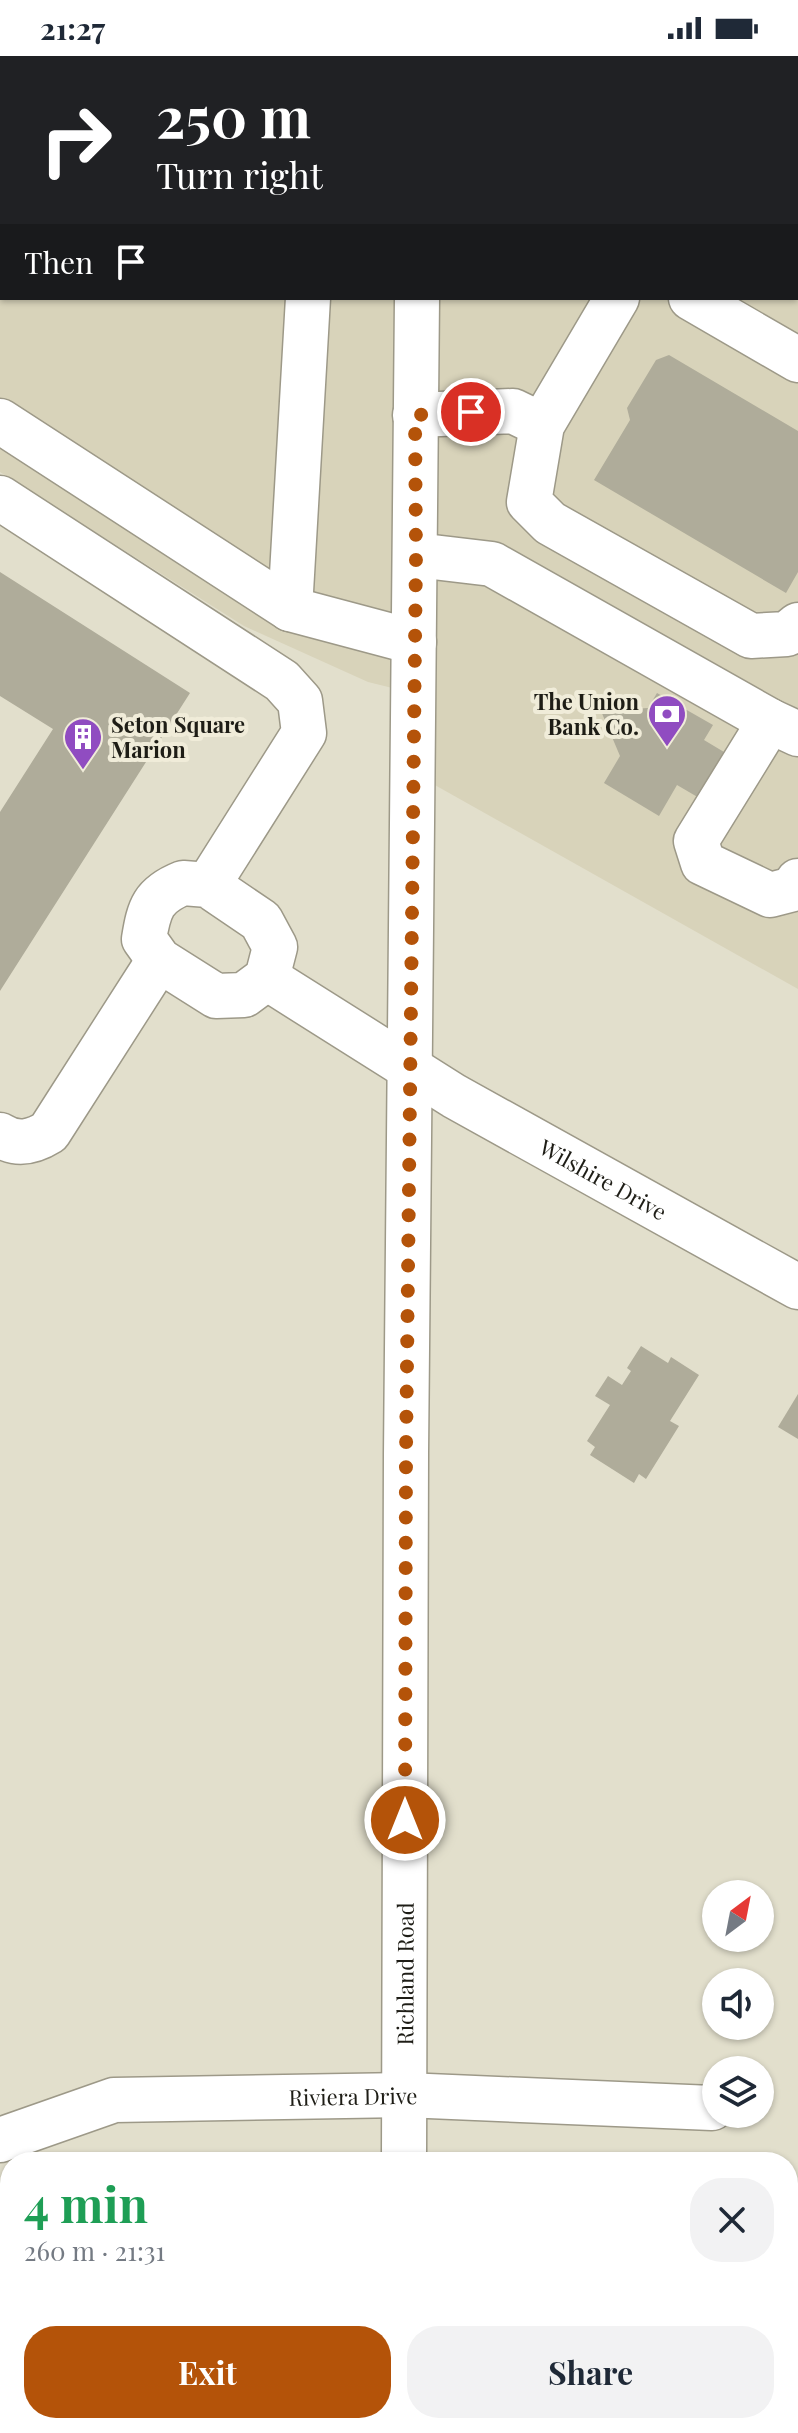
<!DOCTYPE html>
<meta charset="utf-8">
<style>
body{margin:0;font-family:"Playfair Display",serif;background:#f2f2f3;color:#1f2937;height:100vh;display:flex;flex-direction:column;font-size:30px;white-space:nowrap}
*{box-sizing:border-box;margin:0}
p{font-size:26px;color:#747a83}
.icon{flex:none;width:44px;height:44px;fill:none;stroke:currentColor;stroke-width:2;stroke-linecap:round;stroke-linejoin:round}
.map{position:relative;flex:1;overflow:hidden}
.details{position:absolute;left:0px;top:2096px;width:798px;height:282px;display:flex;flex-direction:column;background:#fff;border-radius:32px 32px 0 0;box-shadow:0 2px 6px #0004}
.details>*{flex:none}
.hud{position:absolute;left:0px;top:0px;width:798px;height:244px;box-shadow:0 2px 6px #0004;background:#202124;color:#fff;overflow:hidden}
.needle{width:52px;rotate:32deg}
.buttons{position:absolute;left:702px;top:1824px;display:grid;gap:16px}
.buttons a{display:grid;place-items:center;width:72px;height:72px;border-radius:50%;background:#fff;box-shadow:0 2px 6px #0004;font-size:40px}
.pin{position:absolute;display:grid;place-items:center;width:68px;height:68px;color:#fff;margin:-34px;border:4px solid #fff;border-radius:50%;box-shadow:0 2px 8px #0007}
.me{position:absolute;width:88px;margin:-44px;rotate:0deg;stroke-linejoin:round;filter:drop-shadow(0 0 6px #0008)}
.turn{display:flex;align-items:center;gap:28px;height:168px;padding:0 24px;font-size:36px}
.turn .icon{width:104px;height:104px;stroke-width:2.5}
.turn b{display:block;font-size:56px;line-height:68px}
.then{display:flex;align-items:center;height:76px;padding:0 24px;background:#0003;gap:16px;font-size:30px}
.round{display:grid;place-items:center;flex:none;width:84px;height:84px;border-radius:32px;background:#f2f2f3}
.head{display:flex;align-items:center;justify-content:space-between;height:136px;padding:0 24px}
h1{font-size:48px;font-weight:700;line-height:60px;color:#1e9e55}
.action{display:flex;gap:16px;margin-top:auto;padding:16px 24px}
.action a{flex:1;height:92px;border-radius:32px;background:#b45309;color:#fff;font-size:32px;font-weight:700;line-height:92px;text-align:center}
.action a+a{background:#f2f2f3;color:#1f2937}
.status{display:flex;justify-content:space-between;align-items:center;height:56px;padding:0 40px;background:#fff;direction:ltr}
.status svg{height:22px;fill:currentColor}
.map>svg:first-child{display:block}
.built{fill:#d8d3ba;fill-rule:evenodd}
.building{fill:#afac9a}
.lines{fill:none;stroke-linecap:round;stroke-linejoin:round}
.minor-casing{stroke:#9d9988;stroke-width:47}
.major-casing{stroke:#9d9988;stroke-width:47}
.minor{stroke:#fff;stroke-width:44}
.major{stroke:#fff;stroke-width:44}
.route{stroke:#b45309;stroke-width:14;stroke-dasharray:0 25.2}
.labels{text-anchor:middle;dominant-baseline:central;stroke-width:8;stroke-linejoin:round;paint-order:stroke}
.poi-label{font-size:22px;font-weight:bold;fill:#1e1d16;stroke:#f0ecd9;text-anchor:end}
.street-label{font-size:22px;fill:#1e1d16;stroke:#f0ecd9}
</style>
<div class="status"><b>21:27</b><svg viewBox="0 0 49 12"><path d="M0 12V9h3v3zM5 12V6h3v6zM10 12V3h3v9zM15 12V0h3v12zM26 1h20v11H26zM47 4h2v5h-2z"/></svg></div>
<div class="map">
<svg width="798" height="2377" viewBox="0 0 798 2377">
<rect width="100%" height="100%" fill="#e2dfcc"/>
<path class="built" d="M0 0H798V933L433 728V642L368 626 244 570 0 416ZM2 2H796V242H2Z"/>
<g class="building">
<path d="M669 299 798 375V516L786 537 594 424 630 364 627 352 656 304Z"/>
<path d="M0 516 190 637 0 935V756L53 673 0 640Z"/>
<path d="M657 637 713 669 704 684 744 708 718 753 677 729 659 760 604 727 620 700 601 655 648 652Z"/>
<path d="M641 1290 668 1307 671 1301 699 1319 670 1365 679 1370 646 1423 639 1418 634 1427 590 1399 595 1391 587 1385 610 1349 595 1340 608 1320 622 1329 631 1315 627 1312Z"/>
<path d="M798 1338V1383L778 1371Z"/>
</g>
<g class="lines">
<g class="minor-casing">
<g id="minor">
<path d="M78 0 81 2"/>
<path d="M310 0V2"/>
<path d="M628 2 629 0"/>
<path d="M714 2V0"/>
<path d="M796 171 798 172"/>
<path d="M0 218 2 215"/>
<path d="M617 242 542 369 529 446 550 467 751 580 787 578 798 569"/>
<path d="M691 242 798 304"/>
<path d="M415 359 513 355 542 369"/>
<path d="M0 365 290 553 414 586"/>
<path d="M0 442 282 625 300 645 304 677 208 829"/>
<path d="M416 499 492 508 770 665 798 678"/>
<path d="M290 553 308 242"/>
<path d="M770 665 696 785 703 807 770 839 793 833 798 825"/>
<path d="M183 827 208 829 261 865 275 891 267 922 244 939 216 940 159 904 144 883C149 852 153 839 183 827Z"/>
<path id="s1" d="M267 922 454 1040 798 1231"/>
<path d="M0 1079C17 1090 33 1086 49 1076L159 904"/>
<path id="s2" d="M0 2084 114 2044 405 2039 712 2052"/>
</g>
</g>
<g class="major-casing">
<g id="major">
<path d="M417 0V2"/>
<path d="M742 0 746 2"/>
<path d="M796 30 798 31"/>
<path id="s3" d="M404 2106 406 1398 417 242"/>
<path d="M401 2377V2368"/>
</g>
</g>
<use href="#minor" class="minor"/>
<use href="#major" class="major"/>
</g>
<g class="lines">
<path class="route" d="M405 1764 406 1398 416 499 415 359 471 356"/>
</g>
<defs>
<g id="bank-pin" transform="scale(2)"><path d="M0 17L-7.5 6A9.5 9.5 0 1 1 7.5 6Z" fill="#904cc1" stroke="#f0ecd9"/><path d="M-6-4H6V4H-6ZM0-2.3a2.3 2.3 0 1 0 0 4.6a2.3 2.3 0 1 0 0-4.6Z" fill="#fff"/></g>
<g id="building-pin" transform="scale(2)"><path d="M0 17L-7.5 6A9.5 9.5 0 1 1 7.5 6Z" fill="#904cc1" stroke="#f0ecd9"/><path d="M-4-6H4V6H1V3H-1V6H-4ZM-2.5-4.3h1.7v1.8h-1.7ZM.8-4.3h1.7v1.8H.8ZM-2.5-1h1.7V.8h-1.7ZM.8-1h1.7V.8H.8Z" fill="#fff"/></g>
</defs>
<g fill-rule="evenodd">
<use href="#bank-pin" x="667" y="658"/>
<use href="#building-pin" x="83" y="681"/>
</g>
<g class="labels">
<g class="poi-label">
<text x="639" y="645">The Union<tspan x="639" dy="25">Bank Co.</tspan></text>
<text x="111" y="668" text-anchor="start">Seton Square<tspan x="111" dy="25">Marion</tspan></text>
</g>
<g class="street-label">
<text stroke="none"><textPath href="#s1" startOffset="392">Wilshire Drive</textPath></text>
<text stroke="none"><textPath href="#s3" startOffset="188">Richland Road</textPath></text>
<text stroke="none"><textPath href="#s2" startOffset="360">Riviera Drive</textPath></text>
</g>
</g>
</svg>
<div class="buttons">
<a><svg class="needle" viewBox="-14 -14 28 28"><path d="M0-13l5 13h-10z" fill="#e53935"/><path d="M0 13l5-13h-10z" fill="#747a83"/></svg></a>
<a><svg class="icon" aria-label="sound" viewBox="0 0 24 24"><path d="M4 9h4l5-4v14l-5-4H4zM17 9q2 3 0 6"/></svg></a>
<a><svg class="icon" aria-label="layers" viewBox="0 0 24 24"><path d="M12 4l9 5-9 5-9-5zM3 14l9 5 9-5"/></svg></a>
</div>
<div class="pin" style="left:471px;top:356px;background:#d93025"><svg class="icon" aria-label="arrive" viewBox="0 0 24 24"><path d="M6 21V4h12l-3 4 3 4H6"/></svg></div>
<svg class="me" style="left:405px;top:1764px" viewBox="-20 -20 40 40"><circle r="17" fill="#b45309" stroke="#fff" stroke-width="3"/><path d="M0-11L8 9 0 5-8 9z" fill="#fff"/></svg>
<div class="hud">
<div class="turn"><svg class="icon" aria-label="right" viewBox="0 0 24 24"><path d="M7 20v-9h11M14 6l5 5-5 5"/></svg><div><b>250 m</b>Turn right</div></div>
<div class="then">Then<svg class="icon" aria-label="arrive" viewBox="0 0 24 24"><path d="M6 21V4h12l-3 4 3 4H6"/></svg></div>
</div>
<section class="details">
<div class="head"><div><h1>4 min</h1><p>260 m · 21:31</p></div><a class="round"><svg class="icon" aria-label="close" viewBox="0 0 24 24"><path d="M6 6l12 12M18 6L6 18"/></svg></a></div>
<div class="action"><a>Exit</a><a>Share</a></div>
</section>
</div>
